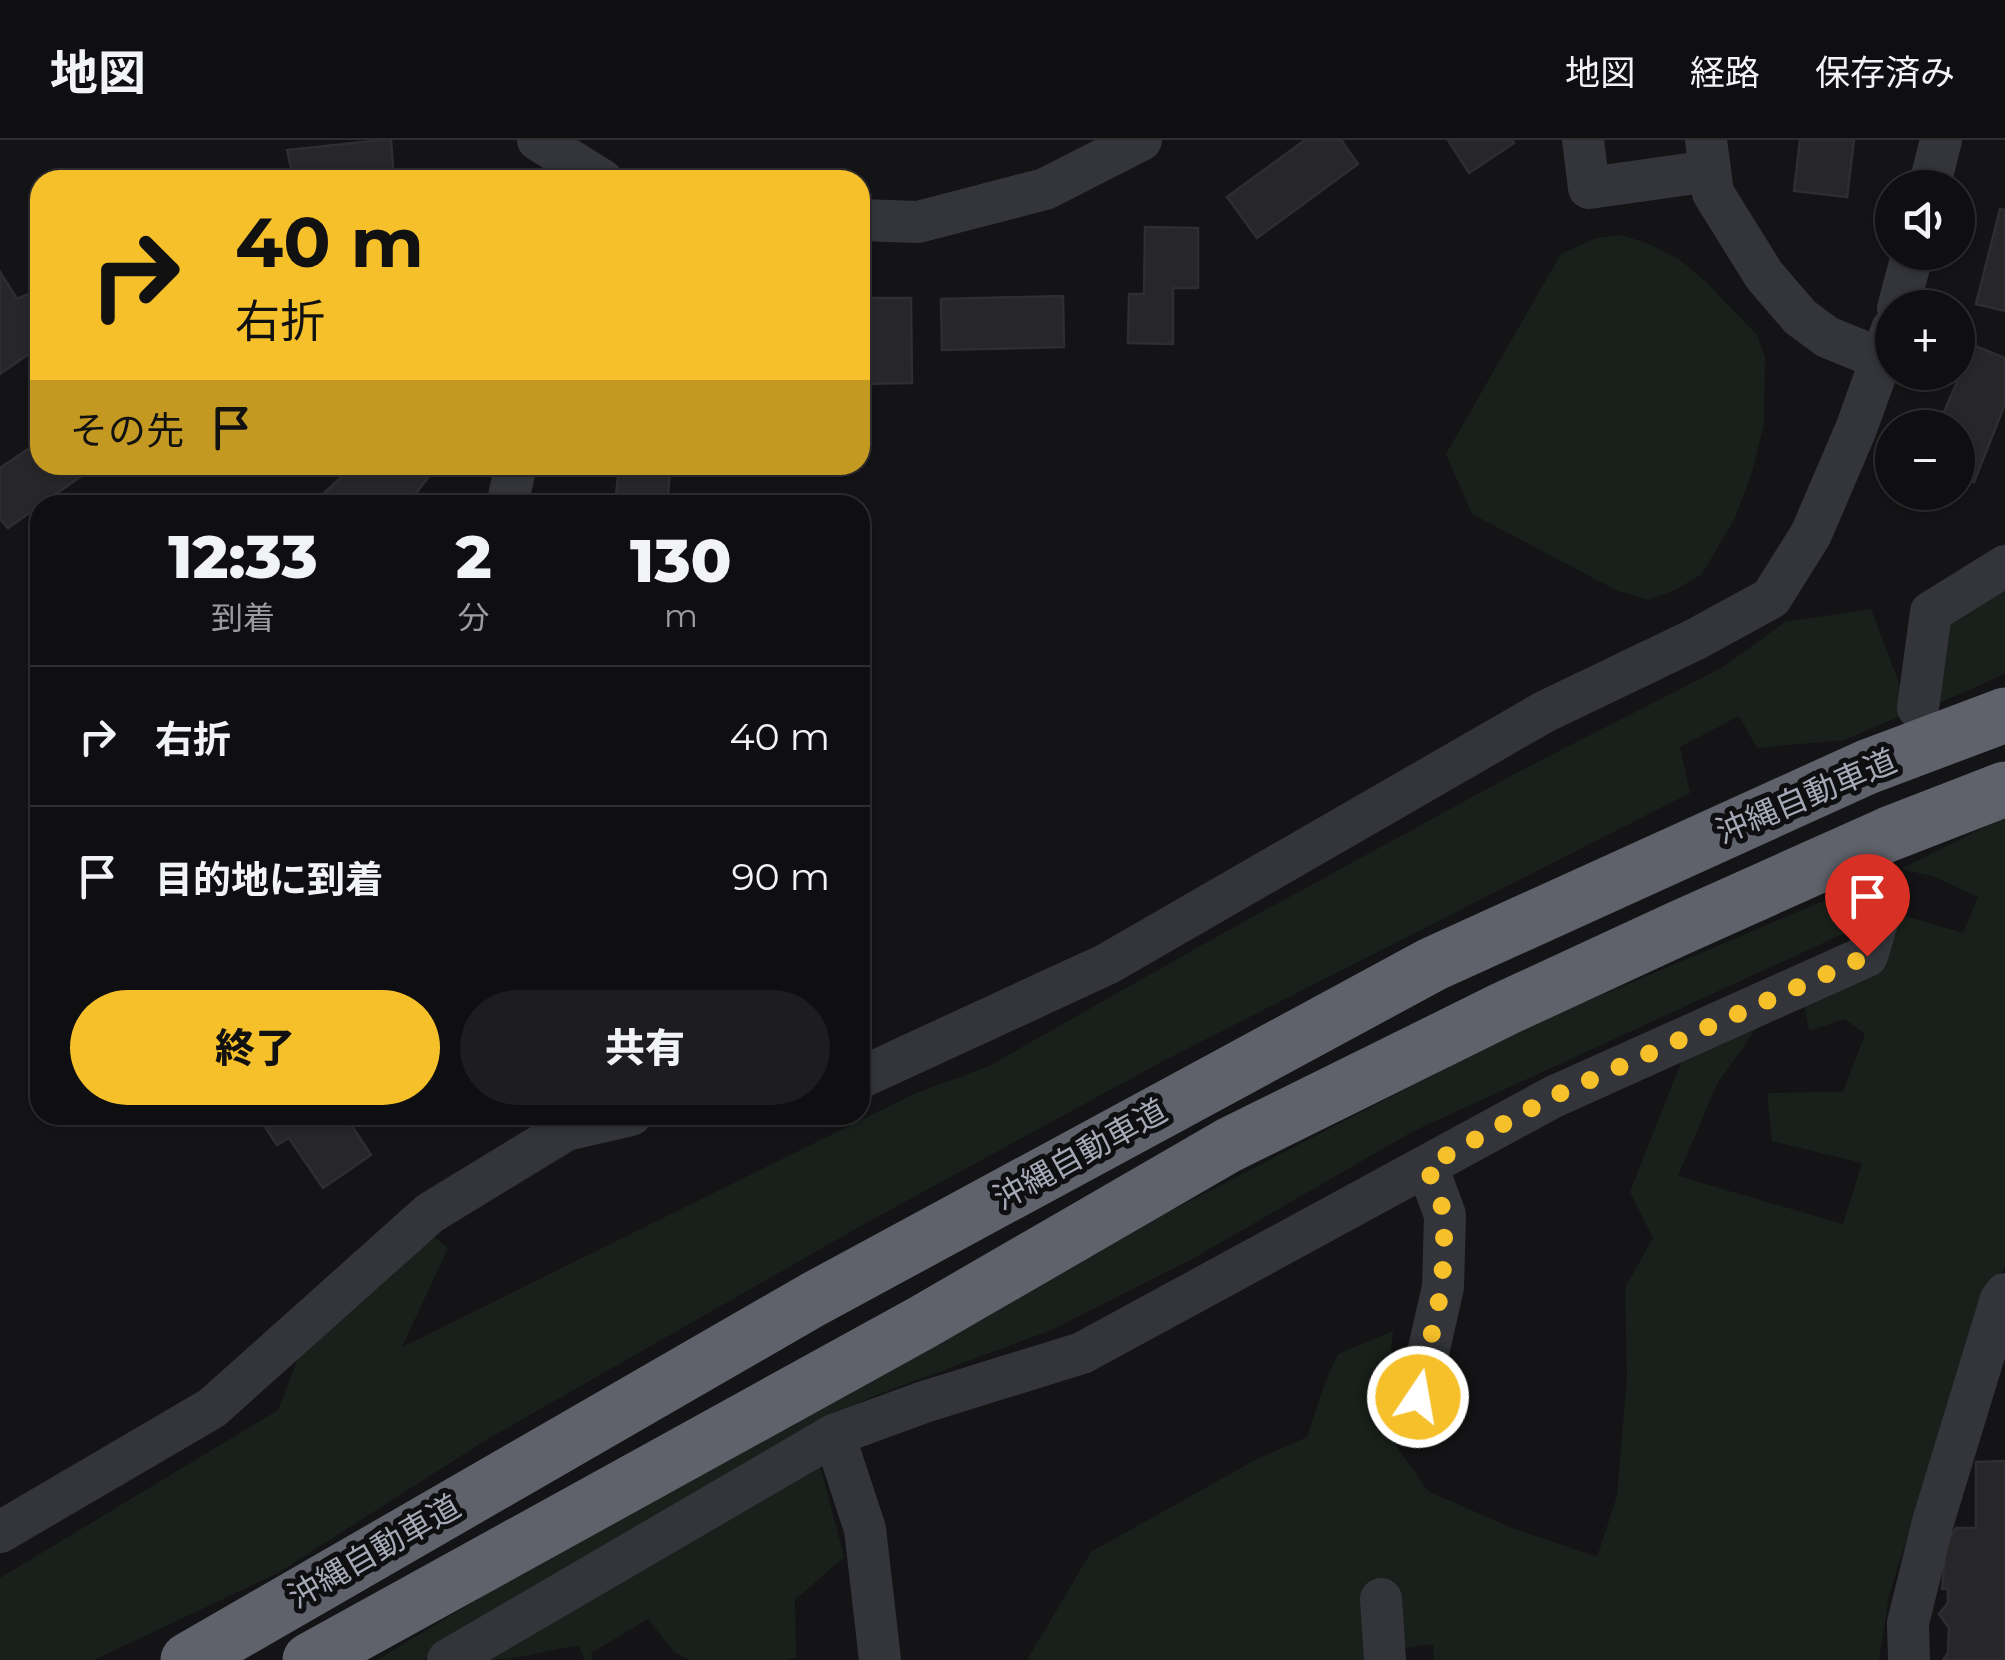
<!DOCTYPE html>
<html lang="ja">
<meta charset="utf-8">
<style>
body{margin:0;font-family:Montserrat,"Noto Sans JP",sans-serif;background:#1d1c1e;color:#f1f3f6;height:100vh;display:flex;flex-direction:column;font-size:38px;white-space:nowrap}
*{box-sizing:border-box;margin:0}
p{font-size:32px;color:#9b9c9f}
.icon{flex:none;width:55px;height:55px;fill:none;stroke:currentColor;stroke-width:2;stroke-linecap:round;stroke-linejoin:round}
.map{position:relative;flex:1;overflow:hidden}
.drawer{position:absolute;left:30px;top:355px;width:840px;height:630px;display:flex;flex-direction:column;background:#0f0e10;border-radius:30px;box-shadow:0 2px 8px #0004,0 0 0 2px #2f2e30}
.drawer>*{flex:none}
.hud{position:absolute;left:30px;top:30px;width:840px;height:305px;border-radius:30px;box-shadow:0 2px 8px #0004,0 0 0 2px #2f2e30;background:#f6c02a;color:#111;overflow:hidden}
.buttons{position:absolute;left:1875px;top:30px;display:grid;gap:20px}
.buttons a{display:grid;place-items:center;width:100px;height:100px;border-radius:50%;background:#0f0e10;box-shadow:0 2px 8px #0004,0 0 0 2px #2f2e30;font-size:50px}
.pin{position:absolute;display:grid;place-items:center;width:85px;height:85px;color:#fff;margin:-102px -42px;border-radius:50% 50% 50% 0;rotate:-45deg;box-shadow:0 0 10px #0007}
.pin .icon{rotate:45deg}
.me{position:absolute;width:110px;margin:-55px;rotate:12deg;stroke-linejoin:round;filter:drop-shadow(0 0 8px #0008)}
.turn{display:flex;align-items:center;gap:35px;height:210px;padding:0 40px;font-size:45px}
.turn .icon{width:130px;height:130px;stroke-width:2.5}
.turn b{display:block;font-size:70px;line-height:85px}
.then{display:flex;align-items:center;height:95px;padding:0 40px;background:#0003;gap:20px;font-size:38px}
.eta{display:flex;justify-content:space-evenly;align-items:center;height:170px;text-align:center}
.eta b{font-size:60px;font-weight:800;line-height:70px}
.cta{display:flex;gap:20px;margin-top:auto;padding:20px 40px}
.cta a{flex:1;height:115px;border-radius:60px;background:#f6c02a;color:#111;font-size:40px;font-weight:800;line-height:115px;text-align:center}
.cta a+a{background:#1d1c1e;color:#f1f3f6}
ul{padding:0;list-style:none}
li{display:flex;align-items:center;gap:30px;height:140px;padding:0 40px;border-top:2px solid #2f2e30}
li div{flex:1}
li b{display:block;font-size:38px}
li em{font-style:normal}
header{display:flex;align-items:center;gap:60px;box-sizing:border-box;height:140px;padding:0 50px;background:#0f0e10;border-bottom:2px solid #2f2e30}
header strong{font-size:48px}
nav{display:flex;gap:55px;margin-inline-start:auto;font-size:35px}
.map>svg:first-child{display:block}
.green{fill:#19201b}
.building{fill:#272629;stroke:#2e2d31;stroke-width:2.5}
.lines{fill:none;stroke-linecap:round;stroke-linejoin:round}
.minor{stroke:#34353a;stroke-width:42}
.highway{stroke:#60626b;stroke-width:55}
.route{stroke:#f6c02a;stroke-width:18;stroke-dasharray:0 32.4}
.labels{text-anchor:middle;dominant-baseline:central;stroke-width:10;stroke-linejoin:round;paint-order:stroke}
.street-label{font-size:32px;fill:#a5a9b6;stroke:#0f0e10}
</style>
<header>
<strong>地図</strong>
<nav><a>地図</a><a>経路</a><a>保存済み</a></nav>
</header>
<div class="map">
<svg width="2005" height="1520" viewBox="0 0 2005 1520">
<rect width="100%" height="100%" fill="#141315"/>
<g class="green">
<path d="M1621 95 1647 103 1680 120 1707 143 1757 195 1765 217 1764 284 1752 332 1735 378 1702 434 1675 450 1648 460 1618 451 1472 374 1446 314 1561 114 1596 98Z"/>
<path d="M2005 441V534L1939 563 1943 474Z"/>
<path d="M1871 469 1910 572 1844 600 1757 608 1739 576 1680 607 1690 653 1169 918 866 1083 486 1300 278 1433 94 1520H0V1438L278 1270 301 1211 427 1091 448 1108 402 1207 916 953 987 927 1225 792 1520 631 1723 527 1785 482Z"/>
<path d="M2005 677V1126L1965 1211 1889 1456 1879 1520H1434L1433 1504 1398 1509 1368 1520H1027L1091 1412 1255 1320 1307 1297 1326 1240 1338 1214 1393 1191 1383 1287 1428 1351 1512 1388 1597 1417 1617 1356 1627 1237 1625 1148 1653 1098 1630 1052 1683 917 1763 879 1717 944 1678 1036 1843 1084 1862 1023 1772 1001 1767 953 1843 952 1865 894 1845 879 1809 891 1804 864 1899 774 1963 793 1978 757 1932 736 1901 729Z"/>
<path d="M1871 741 1858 787 1412 992 1194 1118 1054 1189 869 1258 806 1290 524 1462 423 1520H377L584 1395 1064 1126 1526 887Z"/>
<path d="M820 1325 844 1417 795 1460 796 1517 787 1520H690L675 1513 648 1479 591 1513 593 1520H585L579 1506C546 1510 517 1520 485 1520Z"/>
</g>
<g class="building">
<path d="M381 0H391L394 40H308L293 37 287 10Z"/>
<path d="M1305 0H1341L1358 24 1257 98 1227 57Z"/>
<path d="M1448 0H1512L1514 3 1469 33Z"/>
<path d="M1800 0H1854L1847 57 1794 51Z"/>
<path d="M2000 69 2005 70V171L1976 164Z"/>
<path d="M1145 87 1198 88V148H1173V204L1128 203 1129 154H1144Z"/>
<path d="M0 132 17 159 35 151 40 158V206L0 234Z"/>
<path d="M1063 156 1064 207 942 210 941 159Z"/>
<path d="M863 158H911L912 243 860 244V174L863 173Z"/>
<path d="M1973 205 2005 218V264L1974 342 1958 335V288H1937Z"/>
<path d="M40 301V325H97L8 388 0 379V328Z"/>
<path d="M354 325H425L433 331 407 365H332L321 356Z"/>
<path d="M619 327 670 332 667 365H615Z"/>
<path d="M257 975H316L321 982 333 975H345L371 1015 323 1048 289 998 277 1005Z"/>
<path d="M2005 1321V1520H1943L1948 1513 1949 1488 1939 1474 1948 1463V1449H1942L1946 1404 1956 1388H1976V1322Z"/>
</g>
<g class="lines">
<g class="minor">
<path d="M538 0 602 40"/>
<path d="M1583 0 1589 48 1710 31"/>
<path d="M1706 0 1713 53 1764 135 1800 177 1827 197 1881 219"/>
<path d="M1929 48 1941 0"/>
<path d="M860 80 918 82 1045 49 1141 0"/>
<path d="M1898 168 1913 112"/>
<path d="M507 365 516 325"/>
<path d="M1918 568 1931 472 2005 426"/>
<path d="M860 938 1107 824 1544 572 1696 499 1771 458 1811 394 1856 289 1892 189"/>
<path d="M1418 1257 1443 1147 1445 1075 1427 1026"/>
<path d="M834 1295 865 1389 880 1520"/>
<path d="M0 1392 212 1268 430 1073 566 990 631 975"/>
<path d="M1381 1459 1385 1520"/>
<path d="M448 1520 834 1295 924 1262 1082 1213 1553 957 1867 816 1887 749"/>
<path d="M1909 1520 1908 1483 1933 1382 2001 1159 2005 1154"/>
</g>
<g class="highway">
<path d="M188 1520 814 1159 1433 824 1867 627 2005 575"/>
<path d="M310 1520 923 1182 1229 1005 1504 869 1677 789 1889 694 2005 649"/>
</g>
</g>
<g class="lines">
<path class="route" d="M1418 1257 1442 1147 1445 1075 1427 1026 1552 957 1867 816"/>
</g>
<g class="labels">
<g class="street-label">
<text transform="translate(1806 656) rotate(-23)">沖縄自動車道</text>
<text transform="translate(1080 1014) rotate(-29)">沖縄自動車道</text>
<text transform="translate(374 1411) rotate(-30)">沖縄自動車道</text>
</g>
</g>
</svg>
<div class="buttons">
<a><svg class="icon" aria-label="sound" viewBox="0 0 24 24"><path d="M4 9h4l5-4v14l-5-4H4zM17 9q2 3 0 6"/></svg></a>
<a>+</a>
<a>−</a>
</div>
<div class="pin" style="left:1867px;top:816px;background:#d93025"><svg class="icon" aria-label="arrive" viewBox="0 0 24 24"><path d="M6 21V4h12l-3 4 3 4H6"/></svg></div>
<svg class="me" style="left:1418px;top:1257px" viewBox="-20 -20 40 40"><circle r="17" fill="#f6c02a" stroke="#fff" stroke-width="3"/><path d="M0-11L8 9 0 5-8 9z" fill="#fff"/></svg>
<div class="hud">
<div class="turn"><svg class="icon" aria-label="right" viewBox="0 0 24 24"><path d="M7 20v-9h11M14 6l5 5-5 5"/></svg><div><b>40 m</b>右折</div></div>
<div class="then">その先<svg class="icon" aria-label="arrive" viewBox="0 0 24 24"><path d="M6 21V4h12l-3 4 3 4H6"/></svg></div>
</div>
<section class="drawer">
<div class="eta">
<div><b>12:33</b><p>到着</p></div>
<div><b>2</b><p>分</p></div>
<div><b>130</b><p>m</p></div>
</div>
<ul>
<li><svg class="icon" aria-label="right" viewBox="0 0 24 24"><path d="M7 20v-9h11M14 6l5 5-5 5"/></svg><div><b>右折</b></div><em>40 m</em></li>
<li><svg class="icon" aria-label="arrive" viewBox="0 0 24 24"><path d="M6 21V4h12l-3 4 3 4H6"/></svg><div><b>目的地に到着</b></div><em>90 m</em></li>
</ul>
<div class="cta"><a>終了</a><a>共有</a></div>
</section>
</div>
